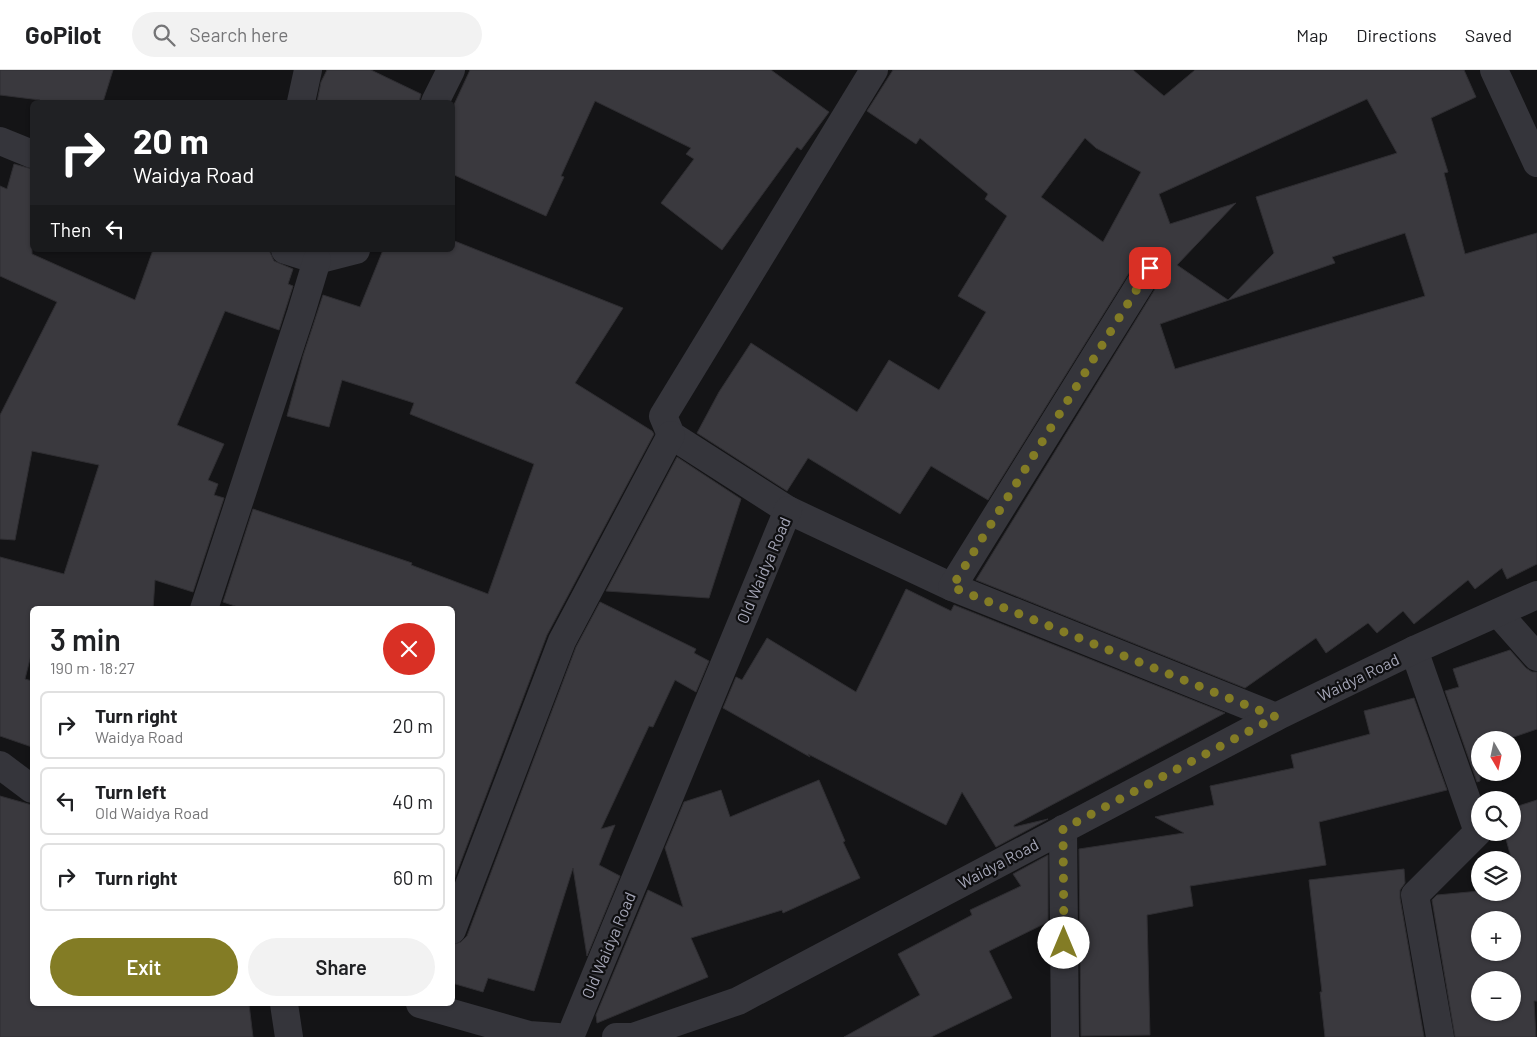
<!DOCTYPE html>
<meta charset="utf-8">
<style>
body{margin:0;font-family:Barlow,sans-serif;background:#f2f2f2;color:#202124;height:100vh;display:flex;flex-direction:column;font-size:19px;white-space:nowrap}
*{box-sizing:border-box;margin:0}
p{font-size:16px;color:#757577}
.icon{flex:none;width:28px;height:28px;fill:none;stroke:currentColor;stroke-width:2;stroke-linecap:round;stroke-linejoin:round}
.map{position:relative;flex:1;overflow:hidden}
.side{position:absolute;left:30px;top:536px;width:425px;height:400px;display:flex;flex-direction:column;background:#fff;border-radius:8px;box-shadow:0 1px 4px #0004}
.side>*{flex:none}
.hud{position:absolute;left:30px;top:30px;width:425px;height:152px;border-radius:8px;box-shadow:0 1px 4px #0004;background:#202124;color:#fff;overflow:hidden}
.needle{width:32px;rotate:171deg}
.controls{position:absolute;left:1471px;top:661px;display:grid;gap:10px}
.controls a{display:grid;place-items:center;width:50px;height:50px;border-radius:50%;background:#fff;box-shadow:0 1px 4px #0004;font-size:25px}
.pin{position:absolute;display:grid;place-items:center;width:42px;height:42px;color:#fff;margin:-21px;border-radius:10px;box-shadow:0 2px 8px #0006}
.me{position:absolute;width:55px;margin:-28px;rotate:0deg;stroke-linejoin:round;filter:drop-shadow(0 0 4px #0008)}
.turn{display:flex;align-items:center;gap:18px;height:105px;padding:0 20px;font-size:22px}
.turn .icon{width:65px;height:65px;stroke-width:2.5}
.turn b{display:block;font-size:35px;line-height:42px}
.then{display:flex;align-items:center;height:48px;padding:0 20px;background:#0003;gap:10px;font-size:19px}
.round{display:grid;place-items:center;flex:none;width:52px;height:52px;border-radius:26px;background:#f2f2f2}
.head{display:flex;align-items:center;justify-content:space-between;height:85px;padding:0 20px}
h1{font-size:30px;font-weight:600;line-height:38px}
.primary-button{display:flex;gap:10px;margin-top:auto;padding:10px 20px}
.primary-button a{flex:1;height:58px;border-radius:30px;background:#837c25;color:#fff;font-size:20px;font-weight:600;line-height:58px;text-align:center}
.primary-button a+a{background:#f2f2f2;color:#202124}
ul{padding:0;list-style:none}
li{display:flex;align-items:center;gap:15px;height:68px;margin:0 10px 8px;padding:0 10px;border:2px solid #e0e0e0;border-radius:8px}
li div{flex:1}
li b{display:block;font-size:19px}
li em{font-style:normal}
header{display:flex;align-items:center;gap:30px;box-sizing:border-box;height:70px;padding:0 25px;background:#fff;border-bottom:1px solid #e0e0e0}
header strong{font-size:24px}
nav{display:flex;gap:28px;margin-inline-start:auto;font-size:18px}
.search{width:350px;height:45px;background:#f2f2f2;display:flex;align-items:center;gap:12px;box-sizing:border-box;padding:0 18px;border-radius:28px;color:#757577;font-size:19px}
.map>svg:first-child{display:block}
.building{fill:#3a393e;stroke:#2f2e32;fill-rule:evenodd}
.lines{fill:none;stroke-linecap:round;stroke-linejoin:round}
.minor{stroke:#35353b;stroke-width:28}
.route{stroke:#837c25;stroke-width:9;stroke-dasharray:0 16.2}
.labels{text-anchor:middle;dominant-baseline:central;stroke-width:4.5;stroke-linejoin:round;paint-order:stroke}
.street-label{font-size:16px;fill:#a5a6b7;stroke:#0f0f11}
</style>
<header>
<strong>GoPilot</strong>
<div class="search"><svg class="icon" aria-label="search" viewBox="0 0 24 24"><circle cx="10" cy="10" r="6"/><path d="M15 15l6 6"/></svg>Search here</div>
<nav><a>Map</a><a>Directions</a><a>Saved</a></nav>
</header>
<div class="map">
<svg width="1537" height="967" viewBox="0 0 1537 967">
<rect width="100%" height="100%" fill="#141416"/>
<g class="building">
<path d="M0 0H113L103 32H39L40 30 0 25Z"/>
<path d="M327 0H371L421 24 419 32H317L321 12Z"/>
<path d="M470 0H771L829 42 801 80 797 77 722 180 661 133 694 89 686 84 691 78 595 31 561 106 564 107 546 146 452 104V39Z"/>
<path d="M893 0H1133L1164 26 1195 0H1464L1476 27 1431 48 1448 102 1444 103 1465 184 1537 163V494L1507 509 1502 498 1475 519 1468 510 1414 554 1403 541 1377 563 1368 553 1326 583 1316 568 1245 618 976 510 1163 206 1166 199 1164 191 1159 185 1151 182 1143 184 1137 190 988 430 931 396 900 444 808 388 787 421 697 363 719 322 751 273 857 342 889 290 939 320 986 242 958 226 1007 146 985 129 988 124 920 68 916 74 867 41ZM1367 29 1397 83 1256 127 1274 183 1228 230 1177 195 1236 133 1170 154 1159 124ZM1085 68 1096 78 1141 102 1103 172 1041 127ZM1405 163 1425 226 1175 299 1160 254 1335 193 1332 187Z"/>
<path d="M14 94 32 99V184L135 230 153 180H269L274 191 293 199 288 214 293 216 279 260 225 241 177 355 224 374 208 410 218 414 214 425 224 428 193 522 155 510 153 539H32V581L25 609 32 611V677L0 666V487L64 504 99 395 32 381 15 470 0 469V345L57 232 0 206V116L7 119Z"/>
<path d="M452 170 623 238 575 313 652 361 654 364 547 565 452 815V539H244L223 532 253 439 412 493 411 495 488 524 534 394 410 344 414 333 342 310 329 357 287 346 303 286 323 225 360 237 383 180H452Z"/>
<path d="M677 387 741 429 709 528 606 521Z"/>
<path d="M906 519 951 541 954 535 1225 643 1014 755V757L1048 749 996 777 962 722 946 755 808 684 810 687 723 638 736 607 742 610 767 568 856 622Z"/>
<path d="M600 532 696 579 694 583 709 591 696 622 675 610 653 657 649 656 601 759 615 755 599 795 620 806 587 886 573 798 534 921 488 908 483 922 452 913V875L461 872 467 866 576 577Z"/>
<path d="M1510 580 1526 598 1532 602H1537V659L1505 670H1480V711L1477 712 1445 621 1459 617 1453 599Z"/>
<path d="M1414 628 1447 720 1319 752 1326 795 1190 816 1193 836 1147 845 1150 965 1081 966 1079 779 1184 763 1155 747 1214 735 1210 716 1294 698 1291 685 1370 664 1364 641Z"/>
<path d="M819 710 845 771 843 772 860 808 783 843 782 840 691 868 708 907 597 953 596 945 648 820 683 837 665 778 684 732 721 720 730 747Z"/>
<path d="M0 726 32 735V934H249L253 967H0Z"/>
<path d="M1537 730V931H1534L1536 967H1455L1432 830 1437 825 1480 821V822H1512V817L1519 816 1504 762H1512V738ZM1480 850H1512V882H1480ZM1480 910H1512V942H1480Z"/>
<path d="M1048 785V852L989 881 1012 928 931 967H844L920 925 898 884 972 845 970 840 1021 816 1013 804Z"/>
<path d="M1404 799 1405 813 1400 820V828L1424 967H1325L1320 922H1322L1309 810Z"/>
</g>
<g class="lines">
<g class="minor">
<path d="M874 0 663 346 671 365 788 440 952 517 1276 647"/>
<path d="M1494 0 1537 93"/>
<path d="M301 32 308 0"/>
<path d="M435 32 451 0"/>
<path d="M0 71 32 84"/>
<path d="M285 180 317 190 356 180"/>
<path d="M952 517 1150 198"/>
<path d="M204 539 301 243 317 190"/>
<path d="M1498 543 1537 587"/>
<path d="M1414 580 1478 762 1415 825 1440 967"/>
<path d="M0 695 32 719"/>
<path d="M1063 759 1065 967"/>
<path d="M452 860 562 571 671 365"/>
<path d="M284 934 289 967"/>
<path d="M420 934 529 965 558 967"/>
<path d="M570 967 788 440"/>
<path d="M616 967H633L738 931 1276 647 1414 580 1537 525"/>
</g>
</g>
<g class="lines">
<path class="route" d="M1064 873 1063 759 1276 647 952 517 1150 198"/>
</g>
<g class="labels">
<g class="street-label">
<text transform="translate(763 500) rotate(-67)">Old Waidya Road</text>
<text transform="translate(1358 607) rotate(-26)">Waidya Road</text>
<text transform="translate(998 793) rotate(-28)">Waidya Road</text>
<text transform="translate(608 875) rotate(-67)">Old Waidya Road</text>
</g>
</g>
</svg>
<div class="controls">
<a><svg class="needle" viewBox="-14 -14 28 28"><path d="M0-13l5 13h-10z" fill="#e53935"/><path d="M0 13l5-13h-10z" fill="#757577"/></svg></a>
<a><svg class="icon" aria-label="search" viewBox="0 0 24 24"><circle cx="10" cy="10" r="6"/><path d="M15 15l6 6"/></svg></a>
<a><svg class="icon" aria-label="layers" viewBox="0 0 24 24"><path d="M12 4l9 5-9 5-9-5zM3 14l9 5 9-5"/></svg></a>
<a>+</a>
<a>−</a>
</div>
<div class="pin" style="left:1150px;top:198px;background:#d93025"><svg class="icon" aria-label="arrive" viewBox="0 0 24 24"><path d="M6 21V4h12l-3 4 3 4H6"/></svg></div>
<svg class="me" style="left:1064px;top:873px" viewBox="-20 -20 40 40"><circle r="19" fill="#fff"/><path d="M0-13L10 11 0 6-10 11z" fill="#837c25"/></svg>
<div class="hud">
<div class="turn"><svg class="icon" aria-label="right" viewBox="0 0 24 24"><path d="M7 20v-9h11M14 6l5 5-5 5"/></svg><div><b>20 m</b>Waidya Road</div></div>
<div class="then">Then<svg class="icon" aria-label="left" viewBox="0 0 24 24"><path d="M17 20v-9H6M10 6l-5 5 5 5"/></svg></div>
</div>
<section class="side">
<div class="head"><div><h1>3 min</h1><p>190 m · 18:27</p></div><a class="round" style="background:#d93025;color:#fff"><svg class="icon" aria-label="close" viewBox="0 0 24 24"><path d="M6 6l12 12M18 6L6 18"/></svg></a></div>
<ul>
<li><svg class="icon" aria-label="right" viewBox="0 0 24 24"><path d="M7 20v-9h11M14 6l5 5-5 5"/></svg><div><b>Turn right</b><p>Waidya Road</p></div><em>20 m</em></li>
<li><svg class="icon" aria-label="left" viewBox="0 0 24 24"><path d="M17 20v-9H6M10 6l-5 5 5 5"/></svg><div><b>Turn left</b><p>Old Waidya Road</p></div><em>40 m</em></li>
<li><svg class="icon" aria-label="right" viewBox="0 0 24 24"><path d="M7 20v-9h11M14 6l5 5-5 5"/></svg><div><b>Turn right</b></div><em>60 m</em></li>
</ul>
<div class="primary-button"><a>Exit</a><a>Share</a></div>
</section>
</div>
